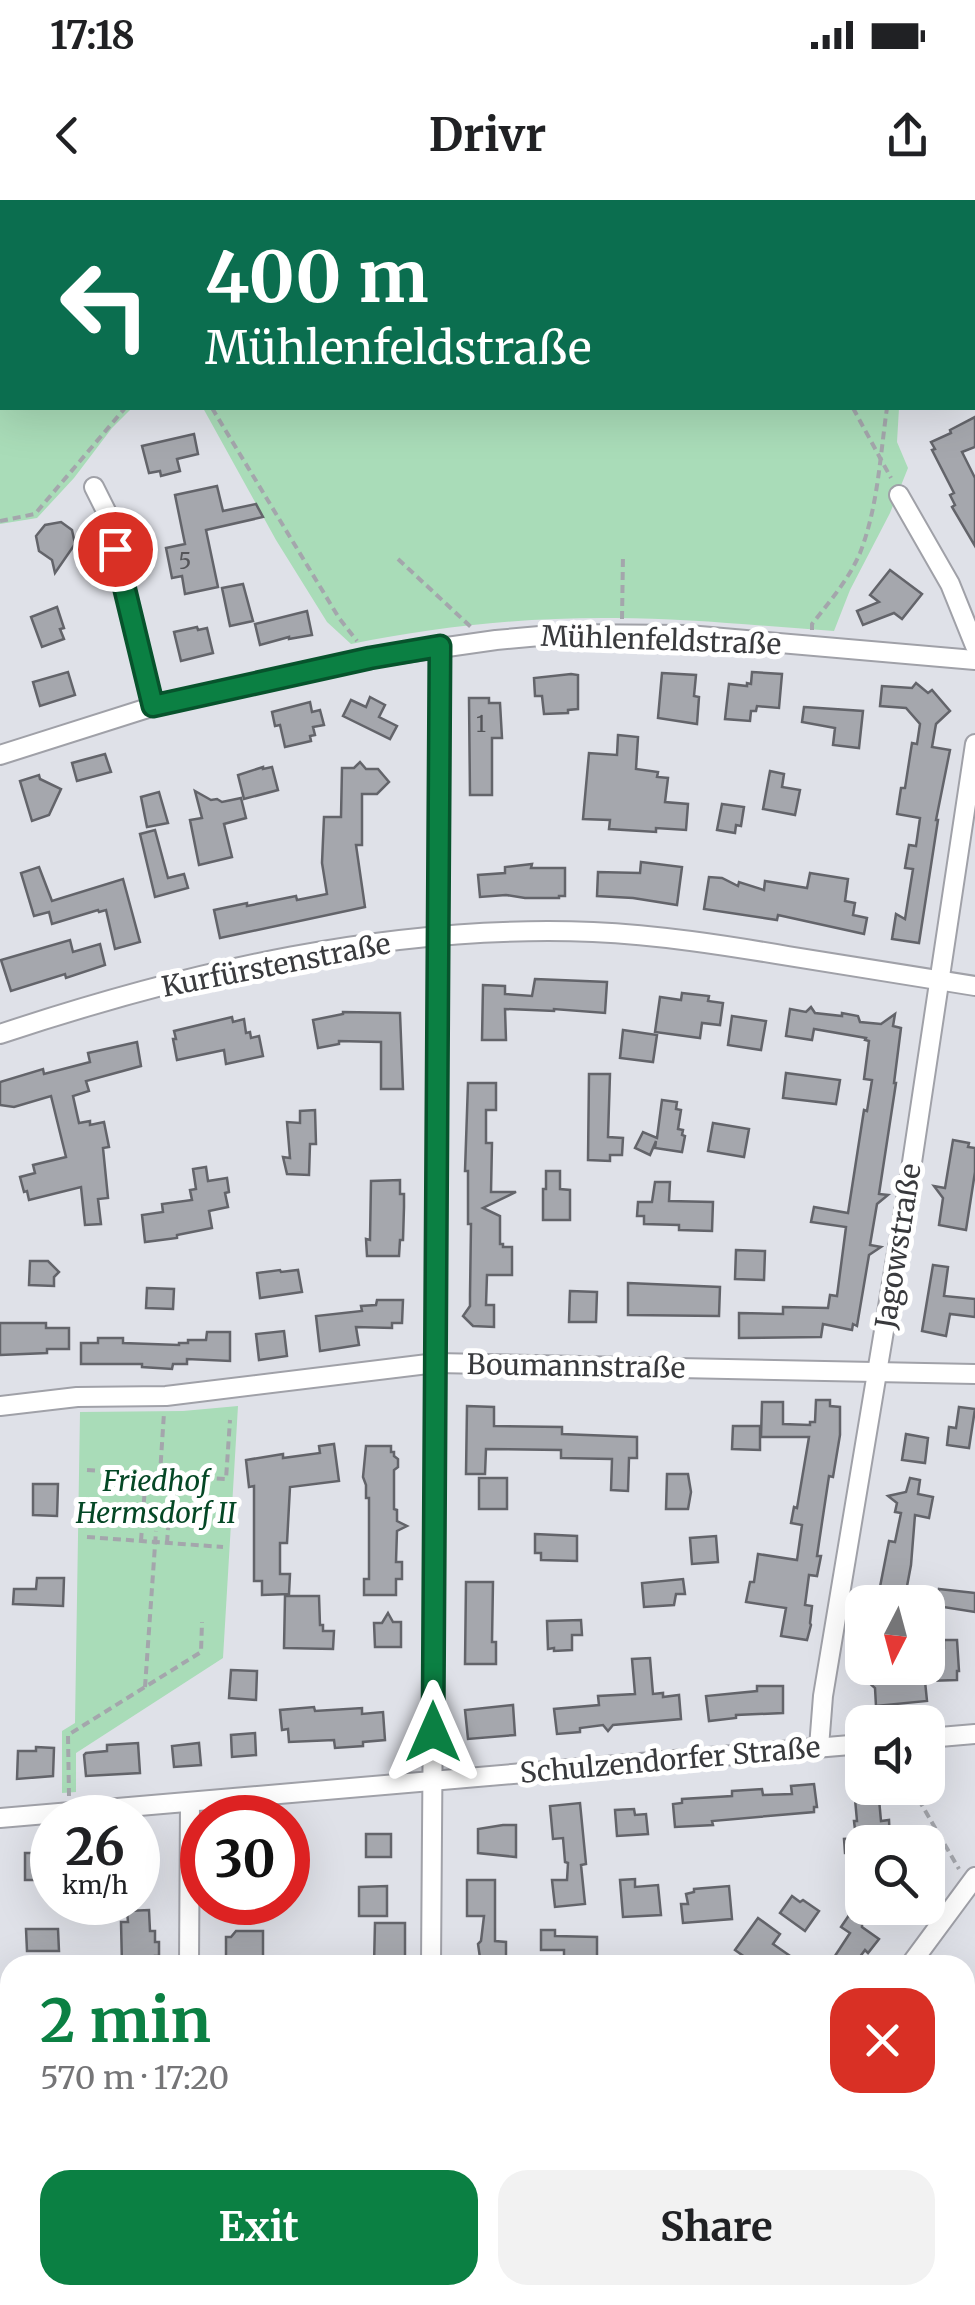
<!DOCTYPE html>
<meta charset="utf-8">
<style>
body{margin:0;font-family:Merriweather,serif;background:#f2f2f2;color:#202124;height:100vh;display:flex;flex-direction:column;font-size:38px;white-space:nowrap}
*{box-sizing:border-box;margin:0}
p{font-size:32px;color:#757577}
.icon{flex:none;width:55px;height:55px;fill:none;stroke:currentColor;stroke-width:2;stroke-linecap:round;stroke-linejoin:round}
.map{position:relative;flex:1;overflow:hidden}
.side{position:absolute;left:0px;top:1755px;width:975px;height:350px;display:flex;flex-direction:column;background:#fff;border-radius:30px 30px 0 0;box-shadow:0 10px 40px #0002}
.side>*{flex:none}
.guide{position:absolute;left:0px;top:0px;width:975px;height:210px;box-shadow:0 10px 40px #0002;background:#0b6e4f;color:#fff;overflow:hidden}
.needle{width:65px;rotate:186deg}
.buttons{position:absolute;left:845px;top:1385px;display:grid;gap:20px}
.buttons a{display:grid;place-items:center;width:100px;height:100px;border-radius:20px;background:#fff;box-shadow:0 10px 40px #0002;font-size:50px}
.speed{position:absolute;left:30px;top:1595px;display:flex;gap:20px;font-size:50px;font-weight:700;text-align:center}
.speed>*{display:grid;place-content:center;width:130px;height:130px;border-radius:50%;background:#fff;box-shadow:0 10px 40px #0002;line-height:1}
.speed small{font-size:25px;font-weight:400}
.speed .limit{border:15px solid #d22;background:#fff;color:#111}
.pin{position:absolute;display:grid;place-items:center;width:85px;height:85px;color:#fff;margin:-42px;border:5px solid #fff;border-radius:50%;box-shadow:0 2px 10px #0007}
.me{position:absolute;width:110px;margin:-55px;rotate:0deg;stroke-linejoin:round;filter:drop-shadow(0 0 8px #0008)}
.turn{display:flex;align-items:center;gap:35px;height:210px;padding:0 40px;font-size:45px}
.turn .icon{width:130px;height:130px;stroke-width:2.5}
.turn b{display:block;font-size:70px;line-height:85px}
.round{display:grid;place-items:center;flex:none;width:105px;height:105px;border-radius:30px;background:#f2f2f2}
.overview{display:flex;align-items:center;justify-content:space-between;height:170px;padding:0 40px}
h1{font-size:60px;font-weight:700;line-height:75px;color:#0b8043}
.button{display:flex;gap:20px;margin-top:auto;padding:20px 40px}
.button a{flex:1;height:115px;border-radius:30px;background:#0b8043;color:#fff;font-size:40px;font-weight:700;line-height:115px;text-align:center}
.button a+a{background:#f2f2f2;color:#202124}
.status{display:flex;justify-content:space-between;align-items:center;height:70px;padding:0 50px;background:#fff;direction:ltr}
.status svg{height:28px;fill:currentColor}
header{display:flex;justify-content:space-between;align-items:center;height:130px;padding:0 40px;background:#fff;font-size:45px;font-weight:700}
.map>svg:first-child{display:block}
.green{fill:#a9dcb8}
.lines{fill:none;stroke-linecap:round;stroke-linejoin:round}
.stream{stroke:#387c83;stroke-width:5}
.building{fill:#a5a7ad;stroke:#63646a;stroke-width:2.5}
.minor-casing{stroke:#a0a1a8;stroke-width:22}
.path{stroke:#a4a6ac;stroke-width:4;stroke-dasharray:8 5;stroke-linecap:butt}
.minor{stroke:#fff;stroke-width:18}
.route-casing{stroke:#07532c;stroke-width:25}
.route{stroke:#0b8043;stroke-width:18}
.labels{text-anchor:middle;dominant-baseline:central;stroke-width:10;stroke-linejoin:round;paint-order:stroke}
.number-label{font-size:22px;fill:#545559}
.street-label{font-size:28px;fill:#393a3d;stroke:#fff}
.park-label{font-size:28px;font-style:italic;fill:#044725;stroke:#fff}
</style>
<div class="status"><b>17:18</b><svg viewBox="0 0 49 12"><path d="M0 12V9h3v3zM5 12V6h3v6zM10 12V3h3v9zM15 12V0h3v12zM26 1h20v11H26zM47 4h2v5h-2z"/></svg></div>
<header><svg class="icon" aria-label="back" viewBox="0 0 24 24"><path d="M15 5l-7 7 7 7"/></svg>Drivr<svg class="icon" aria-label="share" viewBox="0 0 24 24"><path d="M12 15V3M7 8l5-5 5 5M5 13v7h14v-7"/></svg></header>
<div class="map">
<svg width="975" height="2105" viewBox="0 0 975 2105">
<rect width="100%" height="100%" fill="#dfe1e8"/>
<g class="green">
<path d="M0 0H653L654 2H2V208H132L112 228 74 278 37 318 0 324Z"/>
<path d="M203 208H899L897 242 908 268 890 313 850 390 834 431C758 426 680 417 603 418 518 418 435 427 351 444L327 422 276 340Z"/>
<path d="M238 1206 223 1458 76 1553V1592L62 1593V1531L75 1523 80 1212 183 1211Z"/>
</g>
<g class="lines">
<path class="stream" d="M972 50H975"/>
</g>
<g class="building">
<path d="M975 217V247L962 252 975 278V346L952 307 955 305 950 295 954 293 932 250 935 249 931 242 951 233 950 230Z"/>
<path d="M194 234 198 254 177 259 180 271 161 276 160 271 149 273 142 246Z"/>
<path d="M217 286 223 311 256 304 263 317 206 330 218 387 185 394 182 376 172 378 166 348 185 344 175 295Z"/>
<path d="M61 322 72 330 75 344 55 373 52 360 39 351 36 336 45 325Z"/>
<path d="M890 370 922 394 902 419 894 413 863 425 857 411 879 402 870 395Z"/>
<path d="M243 384 253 421 230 426 222 388Z"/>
<path d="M57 407 64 428 60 429 64 439 42 447 31 417Z"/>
<path d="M307 411 312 435 289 439V437L260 445 255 424Z"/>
<path d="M197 427 198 430 207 428 213 453 181 461 174 432Z"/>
<path d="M68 472 75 495 40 506 33 482Z"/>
<path d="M752 472 782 474 779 508 757 506 756 511H751L750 521 725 519 729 484 747 486V483L751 484Z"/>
<path d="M662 473 696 475 694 496 699 497 697 524 658 518Z"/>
<path d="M571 474 578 475V509L568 510V513L544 514 542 496H535L534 478Z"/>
<path d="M916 483 928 493 932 490 950 511 936 524 932 547 950 550 936 620H938L919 743 892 739 896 714 905 719 913 669 905 668 909 645 916 646 920 618 897 614 901 588H905L912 543 917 544 920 524 906 508 880 506 882 486 912 488Z"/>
<path d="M370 497 385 505 379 517 397 526 390 539 343 516 351 500 366 507Z"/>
<path d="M469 498H489V503H500L502 538H492V595H470Z"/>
<path d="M310 502 312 512 320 510 324 525 313 527 315 535 310 536 311 541 285 547 280 525 275 526 272 512Z"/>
<path d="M804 507 863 511 859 548 833 545 835 528 802 522Z"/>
<path d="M618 535 638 537 636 569 658 572 657 577 668 578 665 602 688 604 686 630 656 628V632L609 629 610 620 583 619 589 553 617 555Z"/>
<path d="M105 554 111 572 77 581 72 563Z"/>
<path d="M360 562 366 569H378L389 582 377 594H362V645H356L365 707 220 738 214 710 247 703V706L296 696 297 700 327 694 322 663 324 617H341L342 568H354Z"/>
<path d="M263 567V569L272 567 278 590 244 599 238 575Z"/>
<path d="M770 571 784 574 782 587 800 590 795 615 763 609Z"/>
<path d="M39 575 40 579 61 589 49 615 32 621 20 581Z"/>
<path d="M195 591 211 600 217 599 222 602 241 598 246 618 224 624 232 657 199 665 190 620 202 618Z"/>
<path d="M159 592 168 623 147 627 141 597Z"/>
<path d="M722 604 744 607 741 626 736 625 735 633 717 630Z"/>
<path d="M155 630 168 678 184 674 188 688 155 697 140 634Z"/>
<path d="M641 662 682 667 677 705 633 698 597 696 598 672 640 673Z"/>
<path d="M532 664 531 668H565V696H559V698H525L506 695 480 697 478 675 505 673V667Z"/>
<path d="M39 667 52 701 123 679 140 742 115 749 106 710 99 712 98 710 52 724 49 712 34 716 21 673Z"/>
<path d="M810 673 848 679 845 701 855 703 853 715 867 718 864 734 778 715 777 720 704 709 709 677 722 678 738 686 739 682 764 690 765 681 807 688Z"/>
<path d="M70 740 73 752 100 744 105 765 66 778 65 774 11 791 1 760Z"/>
<path d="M535 779 607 782 605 813 554 809V811L505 809 506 840H482L483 785 505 786V794L532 796Z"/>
<path d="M682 793 709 796 708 801 723 803 720 825 702 823 700 838 655 832 660 797 681 800Z"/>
<path d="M811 807 815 813 842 816V813L858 816 860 822 881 824 895 814 893 826 901 828 894 883H896L879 994 888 995 877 1004 870 1045 881 1047 869 1055 857 1126 853 1124 852 1130 823 1124 821 1137 739 1138V1113L783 1114V1107L828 1108 830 1095 837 1096 846 1027 811 1022 814 1007 848 1013 864 910 867 911 872 880 864 879 869 841 865 840 866 838 814 829 812 840 786 836 790 809 806 812Z"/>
<path d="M343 812 400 813 403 889H381V842L339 841V844L318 848 313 820 343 814Z"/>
<path d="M732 816 766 821 761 850 728 845Z"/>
<path d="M232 817 233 822 244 819 246 833 250 832 251 838 259 836 263 856 226 864 224 850 177 860 173 839H176L174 831Z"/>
<path d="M623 830 657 835 653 862 620 858Z"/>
<path d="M137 842 141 866 86 881 89 891 73 896 79 923 90 921V925L104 922 109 947 103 948 108 998 98 999 101 1024 85 1025 81 987 29 1000 27 991 24 992 20 977 35 973 33 965 66 957 51 896 14 907 0 905V882L43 869 44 874 90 862 88 853Z"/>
<path d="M786 873 840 880 836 904 783 898Z"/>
<path d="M589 874H610L608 937 623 938 622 955H610V961L588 960Z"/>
<path d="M468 883H496V910H486V943H492L491 992H516L483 1008 500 1016V1044H503V1047H512V1075H487L486 1105H494V1127L473 1126 463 1116 470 1106V1095L471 1024H468V971H465Z"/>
<path d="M662 900 677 902 676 909 681 910 678 929 683 930 682 935 685 936 682 952 655 948 656 941 650 955 635 948 643 932 657 938Z"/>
<path d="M315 910 316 944H310L309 975 287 974 283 957 290 958 287 922 300 923V911Z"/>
<path d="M713 923 749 929 744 957 708 951Z"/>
<path d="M953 940 969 943 968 947 975 948V972L966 1030 939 1025 943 998 934 986 945 988Z"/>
<path d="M206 967 208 981 227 978 229 992 225 993 228 1007 209 1011 212 1028 177 1035V1038L145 1042 142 1015 163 1012 162 1004 192 1000 190 990 196 989 193 969Z"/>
<path d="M546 971H560V989L570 990V1020H543V989H546Z"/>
<path d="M400 980V994H404V1007L403 1040H400L399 1056H367L366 1039 370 1040 371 981Z"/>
<path d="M655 982H670L669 1001 713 1002 712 1031 679 1030V1025L644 1024V1016H637L638 1002H652Z"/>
<path d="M736 1050 765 1051 764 1080 735 1079Z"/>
<path d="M30 1061H48L59 1072 54 1077V1086L29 1085Z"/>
<path d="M933 1065 948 1067 944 1096 975 1099V1117L950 1114 946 1136 922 1131Z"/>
<path d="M280 1070 281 1072 298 1070 302 1092 260 1098 257 1073Z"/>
<path d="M628 1083 720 1087 719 1116 628 1115Z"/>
<path d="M147 1088 174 1089 173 1109 146 1108Z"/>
<path d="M570 1091 597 1092 596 1122H569Z"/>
<path d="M377 1100H403L402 1123H392V1128L356 1127 359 1145 320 1151 316 1116 362 1111 361 1106 376 1105Z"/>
<path d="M0 1123H46V1128H69V1149H47V1153L0 1155Z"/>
<path d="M284 1131 287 1156 259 1160 256 1134Z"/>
<path d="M207 1132H230V1161L187 1159V1164H173L172 1169 142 1167V1164H81V1143H98V1138H123V1143L179 1145V1143H188V1140H206Z"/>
<path d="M816 1200H830V1206L840 1207V1235L833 1277 829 1276 817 1356H821L817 1376 809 1375 805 1405 812 1406 810 1423 811 1425 807 1440 781 1436 786 1408 746 1402 750 1382H754L758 1354 797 1360 802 1325 791 1323 794 1307 797 1308 809 1237H761L762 1202H783V1224L810 1225V1222H815Z"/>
<path d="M467 1206 494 1207V1226L562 1227V1234L637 1237V1258H629L628 1291 611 1290 612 1259 561 1258V1250L486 1249 485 1274H466Z"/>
<path d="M959 1207 975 1209 969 1248 947 1245 949 1227 956 1228Z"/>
<path d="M733 1226H760V1250L732 1249Z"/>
<path d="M906 1234 928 1238 925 1263 902 1260Z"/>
<path d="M334 1244 339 1281 290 1287 287 1343H280V1374H290L289 1394 262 1395V1381H254V1286L249 1287 246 1260 283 1254V1258L320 1253 319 1246Z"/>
<path d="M366 1246H391V1252H394V1256L398 1259V1267L394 1270V1309L397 1310V1321L407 1326 397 1331 396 1362H402V1379H396V1395H364V1379H369V1298H366V1285L363 1277Z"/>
<path d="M667 1274H688L691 1292 688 1309H666Z"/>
<rect x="479" y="1278" width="28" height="31"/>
<path d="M910 1278 920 1280 918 1294 933 1297 929 1318 915 1315 911 1365 904 1402H877L889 1341 895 1342 901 1313 895 1312 897 1303 888 1296 906 1292Z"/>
<path d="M33 1284H58L57 1316 33 1315Z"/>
<path d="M535 1334 577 1336V1361L541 1360V1353H535Z"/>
<path d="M716 1336 718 1362 692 1364 690 1338Z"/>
<path d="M37 1378H64L63 1406 13 1404 14 1389H36Z"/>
<path d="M683 1379 685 1394H676L674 1405 644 1407 642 1383Z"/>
<path d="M466 1382H493L492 1442H496V1464H465Z"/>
<path d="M939 1389 975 1393V1412L937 1406Z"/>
<path d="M285 1396H319L320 1425H323V1431H334L333 1449 284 1448Z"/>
<path d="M388 1413 393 1422H401V1447H375L374 1423H382Z"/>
<path d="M581 1420 582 1435H572V1450L554 1451V1448L548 1449 547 1421Z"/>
<path d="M944 1440H957L959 1471H957V1480L925 1481 927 1501 876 1506 875 1488 866 1480 868 1468H928V1449L944 1448Z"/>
<path d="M650 1458 653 1494 663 1493V1497L679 1495 681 1519 613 1525 608 1531 603 1525 580 1528V1532L557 1534 554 1509 599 1505 598 1496 635 1494 632 1459Z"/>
<path d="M231 1470 257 1471 256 1500 229 1498Z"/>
<path d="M757 1486H783V1513L736 1515V1518L709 1521 706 1496 757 1491Z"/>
<path d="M513 1505 515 1535 468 1539 465 1510Z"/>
<path d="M314 1507 315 1511 362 1508V1514L383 1512 385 1540 363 1542V1546L335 1548 334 1540 289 1542 288 1529 282 1530 280 1510Z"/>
<path d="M255 1533 256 1555 232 1557 231 1535Z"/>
<path d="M138 1543 140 1573 86 1576 84 1555 86 1553 107 1551V1545Z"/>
<path d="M199 1543 201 1565 174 1567 172 1546Z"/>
<path d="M36 1547 54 1548 53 1576 17 1579 18 1551H36Z"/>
<path d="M814 1584 817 1607H814V1612L712 1621 713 1625 675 1627 673 1604 682 1603V1599L732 1596V1591L762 1589 763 1595 792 1594 791 1586Z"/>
<path d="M854 1588H878L881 1621 889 1620 890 1642H862V1652L845 1653 844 1639 856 1638 854 1621H857Z"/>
<path d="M580 1603 586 1664 581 1665 585 1704 555 1707 552 1680H567L568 1663 565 1662 563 1638 553 1639 550 1606Z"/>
<path d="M634 1609 635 1615 646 1614 648 1634 617 1636 615 1610Z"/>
<path d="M503 1625H516V1657L478 1653V1629Z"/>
<rect x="366" y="1634" width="25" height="23"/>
<path d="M149 1643 153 1647 155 1675 138 1677V1644Z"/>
<rect x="25" y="1653" width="27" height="27"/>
<path d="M635 1679V1687L658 1685 661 1715 623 1717 620 1680Z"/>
<path d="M467 1680H495V1741L506 1742V1765H481L478 1744 481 1741 484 1716H467Z"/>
<path d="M387 1686V1716H359V1687Z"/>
<path d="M729 1686 732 1719 683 1723 681 1704H688L686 1694 694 1692V1689Z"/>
<path d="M792 1696 800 1702 803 1700 819 1711 805 1731 780 1713Z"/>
<path d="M862 1696V1727L879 1739 868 1753 865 1750 854 1765H829L850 1733 841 1727Z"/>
<path d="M149 1710 150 1731H155V1742H159V1756H155V1765H122L121 1722H128L127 1711Z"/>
<path d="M758 1718 780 1734 773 1744 803 1765H756L735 1750Z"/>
<path d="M375 1723H405V1765H374Z"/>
<path d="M26 1729H58L59 1751H27Z"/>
<path d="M541 1730H555V1736L597 1737V1765H564V1750H541Z"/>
<path d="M236 1731H263V1765H239V1760L226 1758V1737H231Z"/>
</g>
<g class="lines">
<g class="minor-casing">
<g id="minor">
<path d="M94 287 107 313 153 506"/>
<path d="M899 295 950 384 975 446"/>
<path d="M0 555 167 502 370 458 496 440 562 434 688 435 975 460"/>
<path d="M0 834C190 771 391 724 593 732 659 735 723 745 788 756 851 766 913 776 975 786"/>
<path d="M0 1206 77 1197 166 1196 436 1163 975 1174"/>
<path d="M928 1538 975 1534"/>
<path d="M819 1547 823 1496 911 969 975 544"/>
<path d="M0 1618 862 1544"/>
<path d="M189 1765 190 1603"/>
<path d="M431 1765 441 446"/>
<path d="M910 1765 975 1677"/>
<path d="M187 2105V2095"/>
<path d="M430 2105V2095"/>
<path d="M666 2105 673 2095"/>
</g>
</g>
<g class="path">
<path d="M775 0 776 2"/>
<path d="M940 2 946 0"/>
<path d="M972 184 975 186"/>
<path d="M212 208 339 418 357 441"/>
<path d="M853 208 891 278"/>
<path d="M0 321 35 314 125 208"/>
<path d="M398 359 471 427"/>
<path d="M622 419 623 355"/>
<path d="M812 430V424C830 401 849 379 860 353 878 307 880 256 887 208"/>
<path d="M87 1270 226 1279 230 1220"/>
<path d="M159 1289 164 1213"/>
<path d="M87 1337 223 1347"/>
<path d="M141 1341 146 1274"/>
<path d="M167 1343 172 1276"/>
<path d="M145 1487 156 1331"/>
<path d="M912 1588 959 1669"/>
<path d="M69 1596 68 1535 201 1452 202 1422"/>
</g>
<use href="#minor" class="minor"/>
</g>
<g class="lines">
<g class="route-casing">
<path id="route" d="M115 349 153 506 370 458 440 446 433 1532"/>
</g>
<use href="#route" class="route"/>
</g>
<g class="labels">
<g class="number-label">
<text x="185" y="361">5</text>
<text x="481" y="524">1</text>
</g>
<g class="street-label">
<text transform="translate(661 440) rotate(2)">Mühlenfeldstraße</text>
<text transform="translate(276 765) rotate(-11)">Kurfürstenstraße</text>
<text transform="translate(898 1046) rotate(-81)">Jagowstraße</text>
<text transform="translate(576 1166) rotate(1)">Boumannstraße</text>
<text transform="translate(670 1560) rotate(-5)">Schulzendorfer Straße</text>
</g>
<g class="park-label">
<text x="156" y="1281">Friedhof<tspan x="156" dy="32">Hermsdorf II</tspan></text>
</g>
</g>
</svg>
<div class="buttons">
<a><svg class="needle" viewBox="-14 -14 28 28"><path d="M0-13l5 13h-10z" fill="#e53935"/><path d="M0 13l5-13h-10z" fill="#757577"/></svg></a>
<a><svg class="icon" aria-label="sound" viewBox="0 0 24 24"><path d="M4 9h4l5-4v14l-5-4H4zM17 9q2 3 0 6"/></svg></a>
<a><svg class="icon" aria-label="search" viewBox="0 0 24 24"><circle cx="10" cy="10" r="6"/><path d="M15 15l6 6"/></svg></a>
</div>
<div class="speed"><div>26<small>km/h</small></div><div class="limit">30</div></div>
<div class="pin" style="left:115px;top:349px;background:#d93025"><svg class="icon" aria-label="arrive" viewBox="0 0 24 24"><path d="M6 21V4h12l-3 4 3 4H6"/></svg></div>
<svg class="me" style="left:433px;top:1532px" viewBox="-20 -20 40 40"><path d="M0-17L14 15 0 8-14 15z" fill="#0b8043" stroke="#fff" stroke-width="4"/></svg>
<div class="guide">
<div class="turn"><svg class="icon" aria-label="left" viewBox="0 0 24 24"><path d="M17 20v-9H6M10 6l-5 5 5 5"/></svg><div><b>400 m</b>Mühlenfeldstraße</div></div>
</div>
<section class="side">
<div class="overview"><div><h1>2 min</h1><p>570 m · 17:20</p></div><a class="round" style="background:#d93025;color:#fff"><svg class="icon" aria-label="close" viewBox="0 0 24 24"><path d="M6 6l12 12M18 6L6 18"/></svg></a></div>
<div class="button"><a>Exit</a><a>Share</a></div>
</section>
</div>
